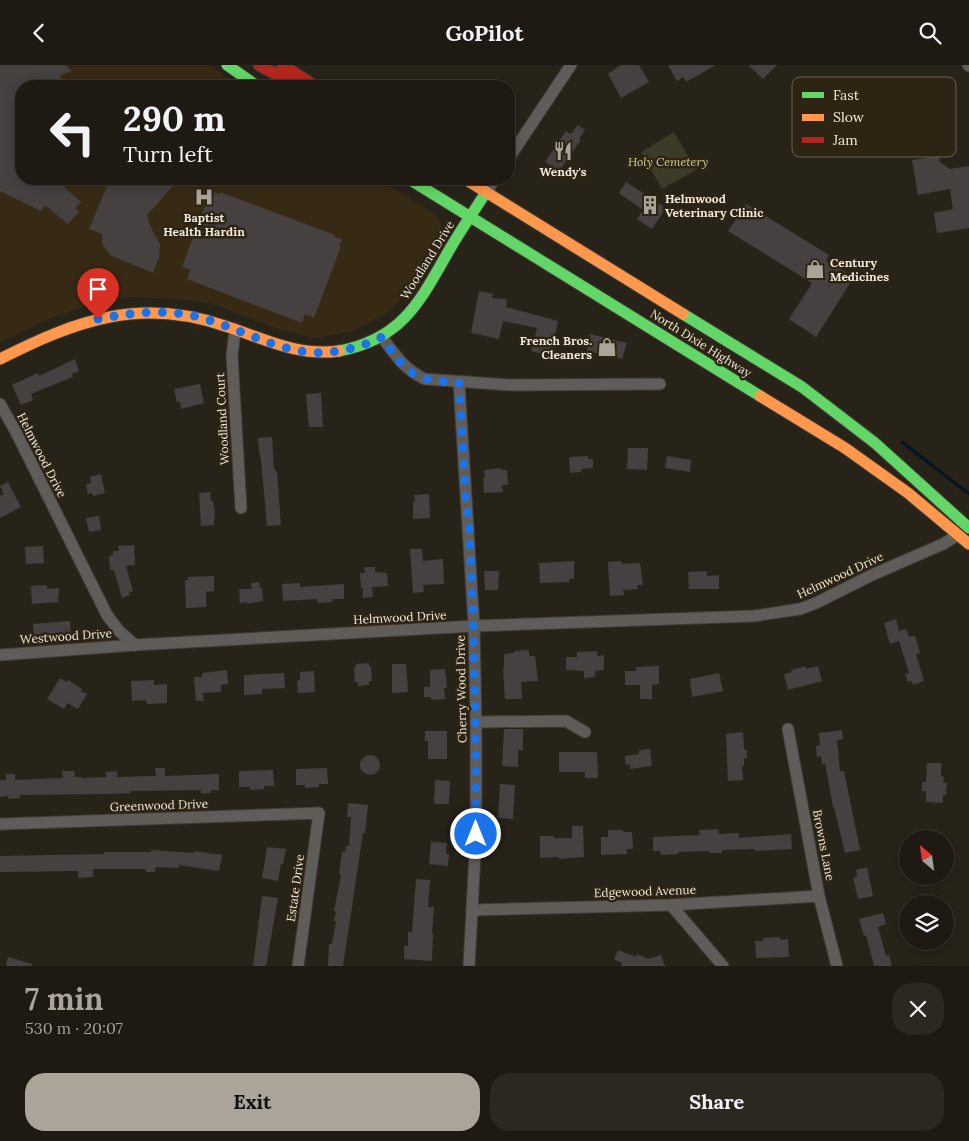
<!DOCTYPE html>
<meta charset="utf-8">
<style>
body{margin:0;font-family:Lora,serif;background:#2b2721;color:#f1f3f6;height:100vh;display:flex;flex-direction:column;font-size:19px;white-space:nowrap}
*{box-sizing:border-box;margin:0}
p{font-size:16px;color:#a1a1a0}
.icon{flex:none;width:28px;height:28px;fill:none;stroke:currentColor;stroke-width:2;stroke-linecap:round;stroke-linejoin:round}
.map{position:relative;height:901px;overflow:hidden}
.sheet{display:flex;flex-direction:column;background:#1e1a13;flex:1}
.sheet>*{flex:none}
.banner{position:absolute;left:15px;top:15px;width:500px;height:105px;border-radius:20px;box-shadow:0 2px 12px #0003,0 0 0 1px #3c3833;background:#1e1a13;color:#f1f3f6;overflow:hidden}
.needle{width:32px;rotate:331deg}
.tools{position:absolute;left:899px;top:765px;display:grid;gap:10px}
.tools a{display:grid;place-items:center;width:55px;height:55px;border-radius:50%;background:#1e1a13;box-shadow:0 2px 12px #0003,0 0 0 1px #3c3833;font-size:25px}
.pin{position:absolute;display:grid;place-items:center;width:42px;height:42px;color:#fff;margin:-51px -21px;border-radius:50% 50% 50% 0;rotate:-45deg;box-shadow:0 0 5px #0007}
.pin .icon{rotate:45deg}
.me{position:absolute;width:55px;margin:-28px;rotate:0deg;stroke-linejoin:round;filter:drop-shadow(0 0 4px #0008)}
.turn{display:flex;align-items:center;gap:18px;height:105px;padding:0 25px;font-size:22px}
.turn .icon{width:65px;height:65px;stroke-width:2.5}
.turn b{display:block;font-size:35px;line-height:42px}
.round{display:grid;place-items:center;flex:none;width:52px;height:52px;border-radius:20px;background:#2b2721}
.head{display:flex;align-items:center;justify-content:space-between;height:85px;padding:0 25px}
h1{font-size:30px;font-weight:700;line-height:38px;color:#aaa499}
.primary-button{display:flex;gap:10px;margin-top:auto;padding:10px 25px}
.primary-button a{flex:1;height:58px;border-radius:20px;background:#aaa499;color:#111;font-size:20px;font-weight:700;line-height:58px;text-align:center}
.primary-button a+a{background:#2b2721;color:#f1f3f6}
header{display:flex;justify-content:space-between;align-items:center;height:65px;padding:0 25px;background:#1e1a13;font-size:22px;font-weight:700}
.map>svg:first-child{display:block}
.built{fill:#362a14}
.green{fill:#3b3b28}
.lines{fill:none;stroke-linecap:round;stroke-linejoin:round}
.stream{stroke:#041621;stroke-width:3}
.building{fill:#464140}
.street-casing{stroke:#423e36;stroke-width:13}
.fast-casing{stroke:#423e36;stroke-width:13}
.slow-casing{stroke:#423e36;stroke-width:13}
.jam-casing{stroke:#423e36;stroke-width:13}
.street{stroke:#5f5c5a;stroke-width:11}
.fast{stroke:#63d668;stroke-width:11}
.slow{stroke:#ff974d;stroke-width:11}
.jam{stroke:#b3261e;stroke-width:11}
.route{stroke:#1a73e8;stroke-width:9;stroke-dasharray:0 16.2}
.labels{text-anchor:middle;dominant-baseline:central;stroke-width:5;stroke-linejoin:round;paint-order:stroke}
.park-label{font-size:12px;font-style:italic;fill:#cdd099;stroke:#2e2413}
.poi-label{font-size:12px;font-weight:bold;fill:#f0e9de;stroke:#2e2413}
.street-label{font-size:12px;fill:#f0e9de;stroke:#2e2413}
.key{fill:#2e2413;stroke:#685f50;stroke-width:1}
.key-label{font-size:14px;fill:#f0e9de}
</style>
<header><svg class="icon" aria-label="back" viewBox="0 0 24 24"><path d="M15 5l-7 7 7 7"/></svg>GoPilot<svg class="icon" aria-label="search" viewBox="0 0 24 24"><circle cx="10" cy="10" r="6"/><path d="M15 15l6 6"/></svg></header>
<div class="map">
<svg width="969" height="901" viewBox="0 0 969 901">
<rect width="100%" height="100%" fill="#282319"/>
<path class="built" d="M0 0H209L240 21H21V114H379L436 150 441 160 439 173 407 228 390 246 355 266 315 273 277 264 210 238 175 234 132 232 93 239 49 254 0 278Z"/>
<path class="green" d="M674 67 696 105 662 124 641 87Z"/>
<g class="lines">
<path class="stream" d="M902 377 969 429"/>
</g>
<g class="building">
<path d="M0 0H65L72 6 59 11 70 21H21V114H71L64 122 81 137 75 143 79 147 68 159 45 140 41 146 0 126Z"/>
<path d="M621 0H639L649 17 621 33 608 9Z"/>
<path d="M668 0H716L686 17 683 12 677 16Z"/>
<path d="M748 0H777L763 14Z"/>
<path d="M578 60 585 65 579 74 581 75 559 106 545 97 566 66 571 69Z"/>
<path d="M939 91 940 97 950 104 969 101V163L937 168 934 148 953 144 950 124 918 130 912 95Z"/>
<path d="M110 114H179L147 150 150 161 160 179 159 192 153 208 110 190 102 179V169L89 164Z"/>
<path d="M626 117 666 143 652 164 637 154 643 145 619 128Z"/>
<path d="M213 127 220 129V127L335 170 334 172 342 174 339 181H341L314 253 305 249 302 258 187 214 190 205 182 202 208 132 211 133Z"/>
<path d="M746 139 829 190 826 196 854 212 816 272 789 254 812 218 728 166Z"/>
<path d="M479 226 493 229 492 233 507 234 506 242 558 256 550 291 531 286 537 263 503 256 499 274 471 268Z"/>
<path d="M590 269 627 278 622 294 587 286Z"/>
<path d="M75 294 79 306 72 309 73 312 31 329 33 335 21 340 12 320 38 308 39 311Z"/>
<path d="M200 319 204 338 181 344 180 337H177L176 334 174 324Z"/>
<path d="M321 328 323 362H309L306 329Z"/>
<path d="M272 372 274 404 277 407 281 460 267 461 261 395 259 386 258 373Z"/>
<path d="M628 383H648L647 405 627 404Z"/>
<path d="M588 391V394H593V403L581 404V407L570 408 569 392Z"/>
<path d="M667 391 691 395 690 407 665 403Z"/>
<path d="M501 403V405H507L508 420H502L503 427 484 428 483 413H485L484 405Z"/>
<path d="M101 409 105 428 93 431 92 428 88 429 86 419 91 418 90 412Z"/>
<path d="M8 417 21 442 0 453V431L4 429 0 421Z"/>
<path d="M210 427 211 436H213L214 444H215L214 460 201 461 199 428Z"/>
<path d="M429 429 430 453 413 454V437H415L414 430Z"/>
<path d="M99 451 101 465 89 467 86 453Z"/>
<path d="M134 480 135 500 126 501 133 526 129 527 130 530 122 533 114 505H110L109 491 113 490V486H119L118 481Z"/>
<path d="M43 481 44 498 26 499 25 482Z"/>
<path d="M410 484H422L423 496 443 494 444 519 423 520 424 527 413 528Z"/>
<path d="M574 496V514H569V517L540 518 539 498Z"/>
<path d="M621 496 622 499 640 498 643 520H637L638 524 623 525 624 530 610 531 608 497Z"/>
<path d="M364 502H375V507L387 508 388 521 372 522 373 532 363 533V523H361L360 508H365Z"/>
<path d="M484 506H499L498 525H485Z"/>
<path d="M707 506V511L719 510V524H689L688 507Z"/>
<path d="M214 511V526L206 527V542L186 543 185 515H188V512Z"/>
<path d="M259 517 260 523H262L263 536 247 539V537L240 538 239 524H252L251 518Z"/>
<path d="M300 518V522L344 519V534H332V537L318 538 317 534 283 536 282 519Z"/>
<path d="M47 520V524L59 523 58 537 32 539 31 521Z"/>
<path d="M896 554 899 566 906 564 909 572 915 571 920 588 916 589 924 616 913 620 912 616 908 617 905 609 909 608 899 576 890 579 884 558Z"/>
<path d="M70 556 71 570 34 572 33 559Z"/>
<path d="M529 585V591H535L538 616 521 617 522 634H505L503 602H504V589L514 588V586Z"/>
<path d="M597 586V591L604 590V605L595 606V612L584 613V606L566 605V592H577V587Z"/>
<path d="M369 598V601H371L372 616H369V620L358 621V617H355L354 602H356V599Z"/>
<path d="M392 599H406L408 627 392 628Z"/>
<path d="M659 601V619L652 620V634H640V620H625V606H636V602Z"/>
<path d="M806 601V604L818 601 822 616 788 625 784 609 792 607 791 605Z"/>
<path d="M445 604 447 623H444L445 634 431 635V632H424V622H430V605Z"/>
<path d="M227 605 228 619 221 620V627L203 628 204 636H196L194 612H202V608Z"/>
<path d="M314 606 315 627 298 628 297 616 300 615V607Z"/>
<path d="M284 608 285 623 262 624V629L244 630V610Z"/>
<path d="M719 608 723 626 692 632 690 614Z"/>
<path d="M60 613 67 617 68 615 82 624 81 626 87 629 78 644 67 638 64 644 47 634Z"/>
<path d="M154 615V620L167 619V638L147 639 146 635 132 636 131 616Z"/>
<path d="M504 664H523V685H518V702L502 701Z"/>
<path d="M842 665 843 674 837 675 840 706H844L860 785 845 788 834 742H833L825 698 822 699 821 691 817 692 816 681 820 680 819 668Z"/>
<path d="M425 666H447V694H428V676H425Z"/>
<path d="M743 667 744 685H747V693H744V701H742L743 715 728 716 726 669Z"/>
<path d="M650 684 652 701 630 704V699L626 700 625 691 639 689V685Z"/>
<path d="M559 687H597L598 713H585V707H559Z"/>
<circle cx="370" cy="700" r="10"/>
<path d="M927 698H941V711L944 712 943 718H947L946 730H943V738L926 737V726H922V717H926Z"/>
<path d="M155 703H165V711L219 709V725H211V728L201 729V725H192L131 726V728L105 729 20 730V733L8 734V731L0 732V715H6V709H15V715L63 713 62 706H74L75 712H82V713L106 712V707L117 706V712L156 711Z"/>
<path d="M327 703 328 719H319V722L305 723V720H296V704Z"/>
<path d="M273 705 274 721H264V724L250 725V722H239V706Z"/>
<path d="M435 715 450 716 449 739H434Z"/>
<path d="M500 719 515 720 513 754 498 753Z"/>
<path d="M348 738 368 740 365 768H363L343 901H328L329 879H332L336 856H334L336 846H334L341 810H339L342 787H345L346 781H349L351 752H347Z"/>
<path d="M572 761H583L584 792 559 794V792L540 793V771H554V773H572Z"/>
<path d="M718 764 719 769 739 768V773L791 769 792 784 755 786V784L722 785V788H709V786L678 787V789L661 790 660 786H653V772L700 770 699 765Z"/>
<path d="M608 765H623V767H632L633 784H627V789L601 790V772H608Z"/>
<path d="M431 777 447 778 446 789H449L448 801 429 799Z"/>
<path d="M267 782 286 784 283 799H281L278 816 262 813Z"/>
<path d="M151 785 194 788V786L222 790 219 806 179 800V803L156 802 155 807H146V804H93V812L78 813V806L0 807V791L104 789V787H151Z"/>
<path d="M867 802 873 831 858 834 853 813 857 812 856 805Z"/>
<path d="M416 814 430 815 428 842H434L432 868H433L432 896 404 894V881H408V867H412Z"/>
<path d="M262 831 278 833 266 901H253Z"/>
<path d="M883 848 886 859 878 862 886 891 889 890 892 901H874L866 870 864 871 859 854Z"/>
<path d="M780 872V875L788 874 789 892 756 893 755 876H763V873Z"/>
<path d="M618 885 636 892 637 889 649 894 661 890 665 901H621L622 898 614 894Z"/>
<path d="M8 892 32 899V901H6Z"/>
</g>
<g class="lines">
<g class="street-casing">
<g id="street">
<path d="M968 0 969 1"/>
<path d="M509 93 571 0"/>
<path d="M486 127 495 114"/>
<path d="M235 264 232 291 241 443"/>
<path d="M382 272C394 289 405 305 425 314L511 320 660 319"/>
<path d="M459 318 474 561 476 657V769L469 901"/>
<path d="M0 339 16 367 107 550 119 566 135 580 474 561 754 551 800 544 816 538 872 510 943 479 958 470"/>
<path d="M0 590 135 580"/>
<path d="M476 657 566 656 585 667"/>
<path d="M788 664 819 831 837 901"/>
<path d="M0 759 319 748 298 901"/>
<path d="M671 840 723 901"/>
<path d="M472 845 671 840 819 831"/>
</g>
</g>
<g class="fast-casing">
<g id="fast">
<path d="M227 0 257 21"/>
<path d="M409 114 760 331"/>
<path d="M683 249 802 322 875 378 969 463"/>
<path d="M339 286C404 274 421 234 451 182 462 163 475 145 486 127"/>
</g>
</g>
<g class="slow-casing">
<g id="slow">
<path d="M465 114 683 249"/>
<path d="M0 294C77 255 140 232 225 261 263 273 297 292 339 286"/>
<path d="M760 331 845 383 908 428 969 479"/>
</g>
</g>
<g class="jam-casing">
<g id="jam">
<path d="M259 0 297 21"/>
<path d="M282 0 315 21"/>
</g>
</g>
<use href="#street" class="street"/>
<use href="#fast" class="fast"/>
<use href="#slow" class="slow"/>
<use href="#jam" class="jam"/>
</g>
<g class="lines">
<path class="route" d="M98 254C130 248 162 244 194 251 229 259 265 280 300 286 327 291 358 284 382 272 393 288 404 307 423 313 434 317 448 316 459 318L466 441 469 456C474 561 476 665 476 769"/>
</g>
<defs>
<g id="restaurant-bare" transform="scale(1.5)"><path d="M-5-6h1v4h1v-4h1v4h1v-4h1v5L-1.5 .5V6h-2V.5L-5-1ZM5-6V6H3V1.5H1.5Q1.5-4 5-6Z" fill="#aaa499" stroke="#2e2413" stroke-width="2.5" paint-order="stroke"/></g>
<g id="hospital-bare" transform="scale(1.5)"><path d="M-5-5h3v3.5h4V-5h3V5h-3V1.5h-4V5h-3Z" fill="#aaa499" stroke="#2e2413" stroke-width="2.5" paint-order="stroke"/></g>
<g id="building-bare" transform="scale(1.5)"><path d="M-4-6H4V6H1V3H-1V6H-4ZM-2.5-4.3h1.7v1.8h-1.7ZM.8-4.3h1.7v1.8H.8ZM-2.5-1h1.7V.8h-1.7ZM.8-1h1.7V.8H.8Z" fill="#aaa499" stroke="#2e2413" stroke-width="2.5" paint-order="stroke"/></g>
<g id="shop-bare" transform="scale(1.5)"><path d="M-5-2.5h2.3a2.7 3.5 0 0 1 5.4 0H5L5.5 6h-11ZM-1.5-2.5h3a1.5 2.3 0 0 0-3 0Z" fill="#aaa499" stroke="#2e2413" stroke-width="2.5" paint-order="stroke"/></g>
</defs>
<g fill-rule="evenodd">
<use href="#restaurant-bare" x="563" y="86"/>
<use href="#hospital-bare" x="204" y="132"/>
<use href="#building-bare" x="650" y="140"/>
<use href="#shop-bare" x="815" y="204"/>
<use href="#shop-bare" x="607" y="282"/>
</g>
<g class="labels">
<g class="park-label">
<text x="668" y="96">Holy Cemetery</text>
</g>
<g class="poi-label">
<text x="563" y="106">Wendy's</text>
<text x="665" y="133" text-anchor="start">Helmwood<tspan x="665" dy="14">Veterinary Clinic</tspan></text>
<text x="204" y="152">Baptist<tspan x="204" dy="14">Health Hardin</tspan></text>
<text x="830" y="197" text-anchor="start">Century<tspan x="830" dy="14">Medicines</tspan></text>
<text x="592" y="275" text-anchor="end">French Bros.<tspan x="592" dy="14">Cleaners</tspan></text>
</g>
<g class="street-label">
<text transform="translate(427 195) rotate(-58)">Woodland Drive</text>
<text transform="translate(701 278) rotate(32)">North Dixie Highway</text>
<text transform="translate(222 354) rotate(-93)">Woodland Court</text>
<text transform="translate(42 390) rotate(63)">Helmwood Drive</text>
<text transform="translate(840 510) rotate(-25)">Helmwood Drive</text>
<text transform="translate(400 552) rotate(-3)">Helmwood Drive</text>
<text transform="translate(66 571) rotate(-4)">Westwood Drive</text>
<text transform="translate(461 624) rotate(-91)">Cherry Wood Drive</text>
<text transform="translate(159 740) rotate(-2)">Greenwood Drive</text>
<text transform="translate(824 780) rotate(79)">Browns Lane</text>
<text transform="translate(295 823) rotate(-82)">Estate Drive</text>
<text transform="translate(645 826) rotate(-2)">Edgewood Avenue</text>
</g>
</g>
<rect x="792" y="12" width="164" height="80" rx="8" class="key"/>
<rect x="802" y="27" width="22" height="6" fill="#63d668"/>
<rect x="802" y="49" width="22" height="7" fill="#ff974d"/>
<rect x="802" y="72" width="22" height="6" fill="#b3261e"/>
<g class="key-label">
<text x="833" y="35">Fast</text>
<text x="833" y="57">Slow</text>
<text x="833" y="80">Jam</text>
</g>
</svg>
<div class="tools">
<a><svg class="needle" viewBox="-14 -14 28 28"><path d="M0-13l5 13h-10z" fill="#e53935"/><path d="M0 13l5-13h-10z" fill="#a1a1a0"/></svg></a>
<a><svg class="icon" aria-label="layers" viewBox="0 0 24 24"><path d="M12 4l9 5-9 5-9-5zM3 14l9 5 9-5"/></svg></a>
</div>
<div class="pin" style="left:98px;top:254px;background:#d93025"><svg class="icon" aria-label="arrive" viewBox="0 0 24 24"><path d="M6 21V4h12l-3 4 3 4H6"/></svg></div>
<svg class="me" style="left:476px;top:769px" viewBox="-20 -20 40 40"><circle r="17" fill="#1a73e8" stroke="#fff" stroke-width="3"/><path d="M0-11L8 9 0 5-8 9z" fill="#fff"/></svg>
<div class="banner">
<div class="turn"><svg class="icon" aria-label="left" viewBox="0 0 24 24"><path d="M17 20v-9H6M10 6l-5 5 5 5"/></svg><div><b>290 m</b>Turn left</div></div>
</div>
</div>
<section class="sheet">
<div class="head"><div><h1>7 min</h1><p>530 m · 20:07</p></div><a class="round"><svg class="icon" aria-label="close" viewBox="0 0 24 24"><path d="M6 6l12 12M18 6L6 18"/></svg></a></div>
<div class="primary-button"><a>Exit</a><a>Share</a></div>
</section>
